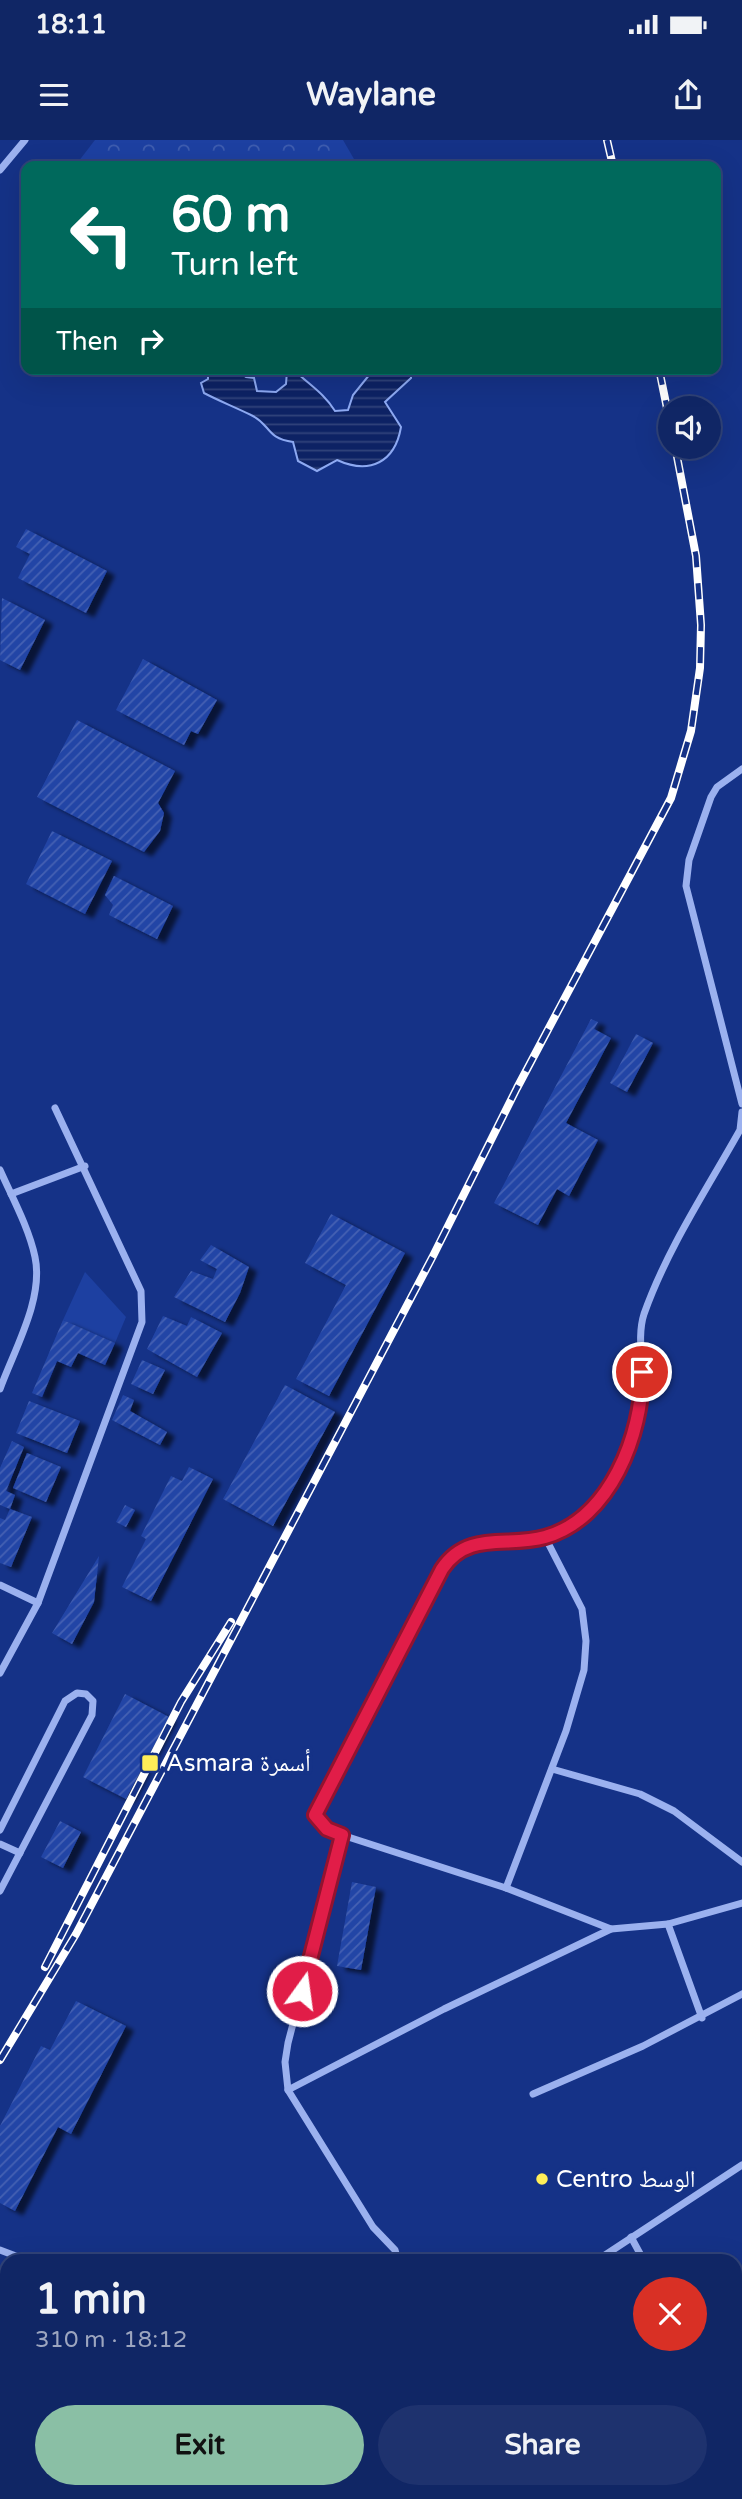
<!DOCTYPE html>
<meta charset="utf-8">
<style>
body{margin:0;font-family:"Varela Round","Noto Naskh Arabic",sans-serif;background:#1e326e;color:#f1f3f6;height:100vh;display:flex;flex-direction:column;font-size:26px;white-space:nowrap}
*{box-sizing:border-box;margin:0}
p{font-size:23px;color:#9ca5bf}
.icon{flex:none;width:38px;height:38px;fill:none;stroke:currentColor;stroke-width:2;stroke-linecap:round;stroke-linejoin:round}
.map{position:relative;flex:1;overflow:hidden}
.panel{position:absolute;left:0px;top:2114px;width:742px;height:245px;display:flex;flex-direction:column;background:#102665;border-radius:21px 21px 0 0;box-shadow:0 7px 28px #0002,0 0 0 2px #304379}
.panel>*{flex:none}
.banner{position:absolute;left:21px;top:21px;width:700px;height:214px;border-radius:14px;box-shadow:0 7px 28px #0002,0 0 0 2px #304379;background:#00695c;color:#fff;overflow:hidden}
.tools{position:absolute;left:658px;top:256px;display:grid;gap:14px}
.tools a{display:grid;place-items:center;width:63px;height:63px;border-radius:50%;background:#102665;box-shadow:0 7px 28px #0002,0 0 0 2px #304379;font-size:35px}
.pin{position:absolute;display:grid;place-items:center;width:60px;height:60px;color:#fff;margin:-30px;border:4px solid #fff;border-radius:50%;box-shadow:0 2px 7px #0007}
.me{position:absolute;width:77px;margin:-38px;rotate:14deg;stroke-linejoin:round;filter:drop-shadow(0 0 5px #0008)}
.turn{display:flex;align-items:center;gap:24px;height:147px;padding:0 35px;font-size:32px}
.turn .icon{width:91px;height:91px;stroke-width:2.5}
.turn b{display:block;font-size:49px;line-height:60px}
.then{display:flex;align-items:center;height:66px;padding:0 35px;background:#0003;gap:14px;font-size:26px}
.round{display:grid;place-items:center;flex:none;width:74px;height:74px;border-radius:37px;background:#1e326e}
.overview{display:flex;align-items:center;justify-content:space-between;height:119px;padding:0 35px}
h1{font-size:42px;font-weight:700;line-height:52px}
.action{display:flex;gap:14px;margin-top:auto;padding:14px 35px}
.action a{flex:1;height:80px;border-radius:42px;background:#8abfa5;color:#111;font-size:28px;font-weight:700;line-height:80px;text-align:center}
.action a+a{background:#1e326e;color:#f1f3f6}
.status{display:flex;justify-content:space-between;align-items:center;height:49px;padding:0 35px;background:#102665;direction:ltr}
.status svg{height:19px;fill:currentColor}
header{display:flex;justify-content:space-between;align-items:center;height:91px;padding:0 35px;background:#102665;font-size:32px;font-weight:700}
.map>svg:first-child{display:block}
.forest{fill:url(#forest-crowns)}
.garden{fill:#1d40a1}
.water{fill:url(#water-rules);stroke:#8da9f2;stroke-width:2}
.building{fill:url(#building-hatch);filter:url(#shadow)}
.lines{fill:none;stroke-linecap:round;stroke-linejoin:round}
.minor{stroke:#9bb1ef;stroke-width:7}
.rail-casing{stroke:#fff;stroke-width:8}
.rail{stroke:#153287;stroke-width:5;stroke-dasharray:16;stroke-linecap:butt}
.route-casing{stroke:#92132f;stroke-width:18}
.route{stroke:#e11d48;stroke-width:12}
.poi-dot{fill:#ffee58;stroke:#153287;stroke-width:2.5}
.labels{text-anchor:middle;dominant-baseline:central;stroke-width:7;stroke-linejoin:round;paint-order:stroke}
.poi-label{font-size:24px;fill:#fff;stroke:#153287;text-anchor:start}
</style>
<div class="status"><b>18:11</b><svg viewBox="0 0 49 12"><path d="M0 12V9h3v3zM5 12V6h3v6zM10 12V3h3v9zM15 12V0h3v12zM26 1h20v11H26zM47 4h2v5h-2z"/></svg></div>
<header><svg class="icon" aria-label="menu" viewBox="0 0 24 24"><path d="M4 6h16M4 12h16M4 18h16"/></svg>Waylane<svg class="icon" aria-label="share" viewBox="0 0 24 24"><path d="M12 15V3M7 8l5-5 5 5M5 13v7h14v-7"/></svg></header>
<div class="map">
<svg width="742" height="2359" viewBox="0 0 742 2359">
<defs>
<pattern id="forest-crowns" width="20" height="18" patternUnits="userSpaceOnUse" patternTransform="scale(1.75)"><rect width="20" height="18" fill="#1d40a1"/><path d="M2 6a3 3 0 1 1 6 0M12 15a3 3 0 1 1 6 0" fill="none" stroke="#3f5daf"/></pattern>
<pattern id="water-rules" width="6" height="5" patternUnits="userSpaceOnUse" patternTransform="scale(1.75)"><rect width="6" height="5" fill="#0d2264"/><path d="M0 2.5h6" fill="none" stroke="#31437b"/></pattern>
<pattern id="building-hatch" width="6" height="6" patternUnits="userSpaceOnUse" patternTransform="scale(1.75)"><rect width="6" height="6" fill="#2345a6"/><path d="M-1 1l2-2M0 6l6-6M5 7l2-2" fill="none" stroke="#4461b3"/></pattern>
<filter id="shadow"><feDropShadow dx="8" dy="4.5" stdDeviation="2" flood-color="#0009"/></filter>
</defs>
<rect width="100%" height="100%" fill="#153287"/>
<path class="forest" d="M95 0H343L358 26H75Z"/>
<path class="garden" d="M85 1132 126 1177 115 1203 63 1180Z"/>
<path class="water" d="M208 229H235L246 237 254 238 257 251 276 252 286 244 287 231 293 229C309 245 323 252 335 271L348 270 353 255 374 229H411V238L385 262 401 287C395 322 370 335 337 320L317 331 298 321 293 302C265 298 271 284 251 275 235 267 219 261 204 253L201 243 208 239Z"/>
<g class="building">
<path d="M26 389 107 431 86 473 18 438 30 414 16 407Z"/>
<path d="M2 458 45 480 20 530 0 520Z"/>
<path d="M143 519 217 560 198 594 191 591 184 605 116 570Z"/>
<path d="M77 580 175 631 158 663 164 673 160 691 144 712 37 657Z"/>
<path d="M52 691 112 721 85 774 26 744Z"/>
<path d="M114 736 173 766 157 799 109 775 113 765 105 755Z"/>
<path d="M591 879 598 882 594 889 611 898 566 983 598 1000 569 1056 557 1049 538 1085 494 1063Z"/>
<path d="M636 894 653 903 627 952 610 943Z"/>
<path d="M331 1074 405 1113 329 1256 296 1239 346 1145 305 1123Z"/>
<path d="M211 1105 249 1127 240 1153 225 1182 174 1157 191 1131 213 1139 217 1129 200 1120Z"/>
<path d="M163 1176 187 1186 191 1177 222 1193 197 1237 147 1209Z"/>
<path d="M63 1180 115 1203 105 1225 78 1213 71 1227 57 1221 42 1257 32 1253Z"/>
<path d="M142 1220 165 1230 153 1254 131 1244Z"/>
<path d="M285 1245 335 1272 273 1386 223 1359Z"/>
<path d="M123 1255 134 1260 130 1271 167 1292 160 1305 112 1280Z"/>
<path d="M29 1261 80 1281 67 1313 16 1293Z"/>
<path d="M12 1301 24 1307 6 1351 15 1355 10 1369 0 1365V1328Z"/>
<path d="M27 1313 61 1327 46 1362 13 1348Z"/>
<path d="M189 1327 213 1339 151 1461 122 1447 146 1399 141 1396 171 1336 182 1341Z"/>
<path d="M125 1365 135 1370 126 1387 116 1382Z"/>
<path d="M10 1369 32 1377 11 1427 0 1423V1378L5 1380Z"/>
<path d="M99 1416 94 1462 72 1504 52 1493Z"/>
<path d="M125 1554 169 1577 126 1659 83 1637Z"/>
<path d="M60 1681 81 1692 63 1728 41 1717Z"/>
<path d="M352 1742 376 1747 361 1830 337 1826Z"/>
<path d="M76 1861 126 1886 71 1994 58 1987 15 2071 0 2063V1986L41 1906 50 1910Z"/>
<path d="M0 2128 7 2130V2175L0 2173Z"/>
</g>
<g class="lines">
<g class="minor">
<path d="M0 30 25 0"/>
<path d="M742 629 717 647 711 657 689 720 686 746 742 964"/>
<path d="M0 1030C12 1057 29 1088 35 1117 44 1159 14 1210 0 1249"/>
<path d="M11 1054 85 1026"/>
<path d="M0 1445 38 1463"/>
<path d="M0 1533 38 1463 142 1182 141 1151 55 968"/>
<path d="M552 1629 640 1654 674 1671 742 1722"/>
<path d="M0 1690 65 1561 77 1553 86 1554 93 1561 92 1575 0 1751"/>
<path d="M342 1695 327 1689 315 1675 450 1417C486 1388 542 1410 580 1380 616 1353 637 1296 642 1253 645 1228 636 1199 644 1174 667 1109 707 1049 740 990L742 972"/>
<path d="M0 1704 20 1713"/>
<path d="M506 1748 566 1591 584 1530 586 1501 582 1469 545 1397"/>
<path d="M668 1784 702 1878"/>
<path d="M288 1950 285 1922 288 1903 342 1695 506 1748 611 1789"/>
<path d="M533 1954 643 1906 742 1854"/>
<path d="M631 2097 644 2121"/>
<path d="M0 2110 29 2121"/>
<path d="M398 2121 395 2110 373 2087 288 1950 444 1869 611 1789 668 1784 742 1763"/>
<path d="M596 2121 742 2025"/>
<path d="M735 2291 742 2304"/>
<path d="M0 2311 7 2290"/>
<path d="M722 2352 742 2359"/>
<path d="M148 2359 150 2352"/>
<path d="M317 2359 320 2352"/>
<path d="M499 2359 501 2352"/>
</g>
<g class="rail-casing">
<g id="rail">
<path d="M607 0 613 26"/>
<path d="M659 229 670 283"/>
<path d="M45 1827 181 1562 231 1482"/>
<path d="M0 1920 76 1794 433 1116 517 948 671 658 691 591 700 528 701 485 696 416 675 306"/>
</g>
</g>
<use href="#rail" class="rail"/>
</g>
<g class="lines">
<g class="route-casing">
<path id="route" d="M302 1851 342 1695 327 1689 315 1675 442 1429C468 1390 507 1408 545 1397 610 1379 643 1294 642 1232"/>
</g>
<use href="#route" class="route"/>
</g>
<g class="poi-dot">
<rect x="141" y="1614" width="18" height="18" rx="3.5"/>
<circle cx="542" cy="2039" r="7"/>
</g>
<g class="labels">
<g class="poi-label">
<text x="166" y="1623">Asmara أسمرة</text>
<text x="556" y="2039">Centro الوسط</text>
</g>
</g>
</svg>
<div class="tools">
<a><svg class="icon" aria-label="sound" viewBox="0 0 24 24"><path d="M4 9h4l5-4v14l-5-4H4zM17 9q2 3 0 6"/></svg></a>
</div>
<div class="pin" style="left:642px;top:1232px;background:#d93025"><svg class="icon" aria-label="arrive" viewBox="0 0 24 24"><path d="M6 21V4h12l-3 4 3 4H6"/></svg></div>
<svg class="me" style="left:302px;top:1851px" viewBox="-20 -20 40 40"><circle r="17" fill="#e11d48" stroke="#fff" stroke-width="3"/><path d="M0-11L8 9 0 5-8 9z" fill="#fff"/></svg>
<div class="banner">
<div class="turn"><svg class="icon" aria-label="left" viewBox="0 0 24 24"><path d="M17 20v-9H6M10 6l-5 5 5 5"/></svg><div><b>60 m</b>Turn left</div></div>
<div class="then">Then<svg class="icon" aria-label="right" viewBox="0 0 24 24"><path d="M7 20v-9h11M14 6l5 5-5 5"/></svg></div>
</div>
<section class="panel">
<div class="overview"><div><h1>1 min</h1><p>310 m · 18:12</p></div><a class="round" style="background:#d93025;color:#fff"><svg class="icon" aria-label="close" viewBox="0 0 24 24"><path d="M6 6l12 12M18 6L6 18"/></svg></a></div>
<div class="action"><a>Exit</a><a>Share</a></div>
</section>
</div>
